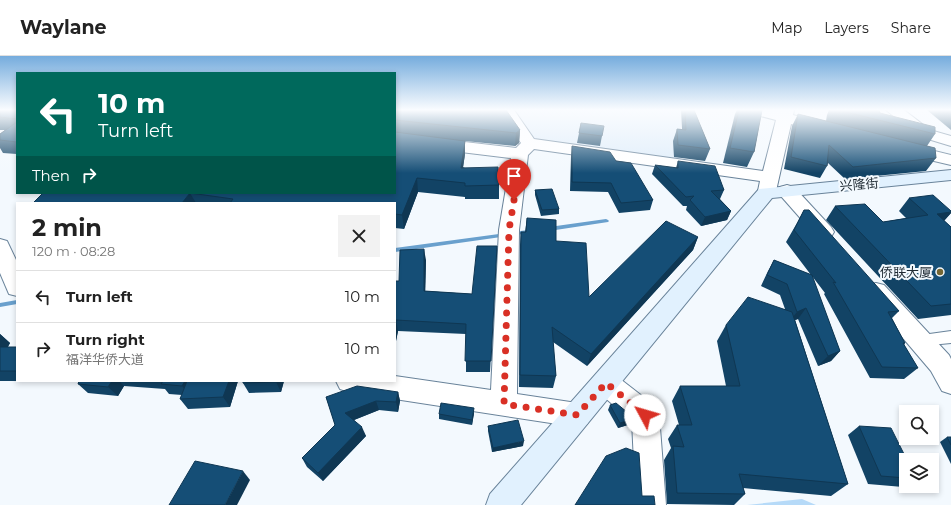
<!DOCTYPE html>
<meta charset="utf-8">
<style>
body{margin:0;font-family:Montserrat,"Noto Sans SC",sans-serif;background:#f2f2f2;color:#222;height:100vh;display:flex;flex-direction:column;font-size:15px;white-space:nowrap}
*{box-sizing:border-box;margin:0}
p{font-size:13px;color:#767676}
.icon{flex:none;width:22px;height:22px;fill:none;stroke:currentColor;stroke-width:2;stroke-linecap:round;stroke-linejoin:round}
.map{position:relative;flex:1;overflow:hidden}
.drawer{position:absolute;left:16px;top:146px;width:380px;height:180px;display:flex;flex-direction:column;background:#fff;border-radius:0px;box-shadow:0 2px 6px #0003}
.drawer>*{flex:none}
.hud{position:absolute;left:16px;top:16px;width:380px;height:122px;border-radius:0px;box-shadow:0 2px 6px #0003;background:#00695c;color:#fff;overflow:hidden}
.tools{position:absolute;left:899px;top:349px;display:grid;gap:8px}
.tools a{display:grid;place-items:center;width:40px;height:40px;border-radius:0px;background:#fff;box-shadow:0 2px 6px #0003;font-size:20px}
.pin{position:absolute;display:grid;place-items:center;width:34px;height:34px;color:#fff;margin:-41px -17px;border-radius:50% 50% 50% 0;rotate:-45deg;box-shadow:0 0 4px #0007}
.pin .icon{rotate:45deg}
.me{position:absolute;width:44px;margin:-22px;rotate:309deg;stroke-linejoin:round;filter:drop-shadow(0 0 3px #0008)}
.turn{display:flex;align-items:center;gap:14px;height:84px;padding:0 16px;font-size:18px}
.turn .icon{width:52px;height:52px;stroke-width:2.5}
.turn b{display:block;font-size:28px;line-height:34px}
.then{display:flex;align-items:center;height:38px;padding:0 16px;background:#0003;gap:8px;font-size:15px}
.round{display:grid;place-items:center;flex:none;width:42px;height:42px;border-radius:0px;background:#f2f2f2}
.summary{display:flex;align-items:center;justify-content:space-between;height:68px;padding:0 16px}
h1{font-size:24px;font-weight:700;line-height:30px}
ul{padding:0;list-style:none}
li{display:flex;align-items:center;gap:12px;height:52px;padding:0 16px;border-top:1px solid #e0e0e0}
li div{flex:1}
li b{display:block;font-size:15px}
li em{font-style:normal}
header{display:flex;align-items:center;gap:24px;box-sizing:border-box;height:56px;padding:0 20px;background:#fff;border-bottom:1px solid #e0e0e0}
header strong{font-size:19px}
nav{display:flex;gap:22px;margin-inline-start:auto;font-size:14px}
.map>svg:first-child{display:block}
.built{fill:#dfedfa}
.green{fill:#b6daf8}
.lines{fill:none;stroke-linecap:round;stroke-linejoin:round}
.stream{fill:#69a0cd;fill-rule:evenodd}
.lane-casing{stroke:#69839a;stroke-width:2}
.street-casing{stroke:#69839a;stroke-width:2}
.secondary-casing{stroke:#69839a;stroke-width:2}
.lane{fill:#fff;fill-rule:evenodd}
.street{fill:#fff;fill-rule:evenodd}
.secondary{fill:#e1f1fe;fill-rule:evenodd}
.wall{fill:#124365}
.shaded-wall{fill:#0f3753}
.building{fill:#154e76;stroke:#0f3753}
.route{stroke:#d93025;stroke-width:7;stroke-dasharray:0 12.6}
.poi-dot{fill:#746633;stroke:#f3f9fe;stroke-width:1.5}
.labels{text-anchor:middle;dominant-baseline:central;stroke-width:4;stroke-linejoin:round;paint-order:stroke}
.street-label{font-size:13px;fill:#1f2a33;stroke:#f3f9fe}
.poi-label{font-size:13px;fill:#1f2a33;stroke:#f3f9fe;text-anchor:end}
</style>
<header>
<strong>Waylane</strong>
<nav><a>Map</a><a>Layers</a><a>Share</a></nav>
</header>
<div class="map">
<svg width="951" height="449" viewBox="0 0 951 449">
<rect width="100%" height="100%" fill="#f3f9fe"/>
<path class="built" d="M506 54H681L682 113 529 87Z"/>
<path class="green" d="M802 443 816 449H747Z"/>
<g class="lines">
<g class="stream">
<path d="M606 163 608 164 609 165 608 166 549 175 546 173 549 171Z"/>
<path d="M528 174 530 175 531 176 530 177 395 196V192Z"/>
<path d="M17 244V248L0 251V247Z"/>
</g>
<g class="lane-casing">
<path id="lane" d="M951 275V287L920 290 915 288 913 284 915 280Z"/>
</g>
<g class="street-casing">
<g id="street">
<path d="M498 54H514L534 83 763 115 776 64 749 57 746 54H794L793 59 830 69 832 72 830 75 824 77 791 68 776 135 774 139 767 141 760 139 758 135 760 125 534 93 528 99 519 174 517 338 577 347 587 350 591 359 587 368 577 371 349 336 340 333 336 325H395V320L491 334 499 174 511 102 395 88V78L516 92 521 87Z"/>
<path d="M886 54H904L930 74 951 80V90L918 80Z"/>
<path d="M906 88 951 99V109L900 97 898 93 900 89Z"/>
<path d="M787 129 794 131 831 171 834 176 831 181 824 183 817 181 780 139 778 135 780 131Z"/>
<path d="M0 183 7 185 17 206V240L9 238 0 217Z"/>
<path d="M876 227 884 229 949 299 951 303V338L942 335 931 315 868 241 865 235 868 229Z"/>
<path d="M606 316 615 319 655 350 659 359 666 449H636L632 365 597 335 593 327 597 319Z"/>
</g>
</g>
<g class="secondary-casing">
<path id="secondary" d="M951 114V124L772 142 521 449H486L490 438 759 133Z"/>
</g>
<use href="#lane" class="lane"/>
<use href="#street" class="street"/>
<use href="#secondary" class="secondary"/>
</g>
<g class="wall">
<path d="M0 54H17V98L3 97 0 92V78L5 74H0Z"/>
<path d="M395 54 520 74 519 87 515 90 465 85V98L463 111 499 129V143H465V141L418 136 404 173 395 172V147H33L43 137H395Z"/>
<path d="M681 54H694L710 93 705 105 674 101 673 85 677 73H682Z"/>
<path d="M737 54H762L754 96 747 111 723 107 735 58Z"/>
<path d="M829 54H879L880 57 935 78 927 90 936 102 926 115 845 123 828 107 827 110 820 122 784 113 792 70 798 58 826 65 827 59Z"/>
<path d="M927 54H951V74Z"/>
<path d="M581 67 602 80 600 90 577 87Z"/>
<path d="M572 90 616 105 653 144 650 154 619 157 608 136 570 135 571 100Z"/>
<path d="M678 105 724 134 720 143 731 155 727 164 701 170 686 154 687 150H683L652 118 655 109 676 112Z"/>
<path d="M535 134 559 153V158L541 160 535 139Z"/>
<path d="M909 142 951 157 944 165 951 171V259L918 263 826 164 835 150 883 166 906 162 899 155Z"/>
<path d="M804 154 899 255 892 262 905 287 904 289 918 312 904 323 870 322 824 238 825 237 812 220 840 295 831 305 818 310 798 263 795 264 848 428 831 440 743 432 745 438 734 449 667 448 664 404 671 392 668 383 677 369H679L672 345 680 330H726L717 285 726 269 785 253 780 239 761 230 768 215 774 204 811 219 786 186 797 167Z"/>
<path d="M527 162 556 185 589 241 698 181 693 194 587 310 553 286 556 320 553 332 519 331 520 189 521 176H525Z"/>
<path d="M497 190 490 316H466V278L398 275 395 290V225H399L426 204 425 235 472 238Z"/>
<path d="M0 278 10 287 8 291H17V325H0Z"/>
<path d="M79 325H238L230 351 188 353 180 343 182 339 169 338 165 333 124 330 118 340 88 337 78 328Z"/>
<path d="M243 325H284L281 336 249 337 243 327Z"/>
<path d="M398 336 400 345 398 356 379 354 354 364 366 380 323 425 307 411 302 402 335 369 326 341Z"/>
<path d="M610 349 631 368 618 372 608 354Z"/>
<path d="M474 357 472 369 439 363V358Z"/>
<path d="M488 370 523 390 492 396 488 375Z"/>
<path d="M859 370 906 404V430L903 431 868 428 848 379Z"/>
<path d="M947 381H951V408L940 386Z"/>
</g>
<g class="shaded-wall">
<path d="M520 74 519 87 515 90 516 77Z"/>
<path d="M465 85V98L461 125V112Z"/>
<path d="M417 122 418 136 404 173 402 159Z"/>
<path d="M190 137 196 147H182Z"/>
<path d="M731 155 727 164 701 170 705 161Z"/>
<path d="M951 156V157L940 169 937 158Z"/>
<path d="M698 181 693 194 587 310 591 298Z"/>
<path d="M424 193 426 204 425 246 424 235Z"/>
<path d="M806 252 798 263 789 266 797 256Z"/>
<path d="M396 264 398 275 395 290V268Z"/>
<path d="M0 278 10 287 1 301 0 300Z"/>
<path d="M840 295 831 305 818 310 828 300Z"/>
<path d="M112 325H119L124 330 118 340 108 331Z"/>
<path d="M185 325H197L190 339 182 330Z"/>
<path d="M229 325H238L230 351 223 341Z"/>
<path d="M276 325H284L281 336 276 326Z"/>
<path d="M398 336 400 345 398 356 396 346Z"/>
<path d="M376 345 379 354 349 366 345 357Z"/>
<path d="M474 352V357L472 369V364Z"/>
<path d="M633 363 631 368 618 372 620 367Z"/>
<path d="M362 371 366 380 323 425 318 417Z"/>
<path d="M524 385 523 390 492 396 493 392Z"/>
<path d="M243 415 250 424 237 449H225Z"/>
</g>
<g class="building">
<path d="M0 54H17V63L0 61Z"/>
<path d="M395 54H506L520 74 516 77 395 64Z"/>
<path d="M685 54H694L710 93 678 89 677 73 686 74Z"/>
<path d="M739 54H762L754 96 730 92Z"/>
<path d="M838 54H879L880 57 935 71V78Z"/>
<path d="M798 58 935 92 936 102 853 111 829 89 827 110 791 101Z"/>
<path d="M17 66V86L0 84V78Z"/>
<path d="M581 67 604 70 602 80 579 77Z"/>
<path d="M395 76 465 85 461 112 498 111 499 129 465 130V127L417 122 402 159 395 158V147H230L233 143 190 137 182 147H33L43 137H395Z"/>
<path d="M572 90 610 96 616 105 631 107 653 144 621 147 611 127 572 126Z"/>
<path d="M678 105 715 110 724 134 711 135 731 155 705 161 690 144 694 140 686 141 655 109 678 112Z"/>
<path d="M552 133 559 153 542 154 535 134Z"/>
<path d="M933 139 951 155V156L937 158 951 171V248L931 250 835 150 865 148 883 166 928 159 909 142Z"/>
<path d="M804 154H809L899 255 888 256 905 287H903L918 312 882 311 833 226 836 227 794 174Z"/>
<path d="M527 162 556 164V185L586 187 589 241 666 165 698 181 591 298 552 271 556 320 520 319 521 176H526Z"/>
<path d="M477 190H497L491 305H465L466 268 396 264 395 268V225H399L400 194 424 193V235L472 238Z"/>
<path d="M774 204 812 219 840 295 828 300 806 252 797 256 787 228 767 219Z"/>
<path d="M748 241 792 256 848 428 739 418 745 438 677 437 673 390 684 391 677 369H692L680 330H740L726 269Z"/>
<rect x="0" y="291" width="17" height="24"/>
<path d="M79 325H112L108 331 78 328Z"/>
<path d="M163 325H185L182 330 161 328Z"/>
<path d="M187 325H229L223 341 180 343Z"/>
<path d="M243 325H276V326L243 327Z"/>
<path d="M357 330 398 336 396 346 376 345 345 357 362 371 318 417 302 402 335 369 326 341Z"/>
<path d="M441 347 474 352 472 364 439 358Z"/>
<path d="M616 347 633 361V363L620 367 610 349Z"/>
<path d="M518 364 524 385 493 392 488 370Z"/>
<path d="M859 370 891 372 907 404H906V422L881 420Z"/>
<path d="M947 381H951V389Z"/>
<path d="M626 392 639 397 642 440H654L655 449H575L606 400Z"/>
<path d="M195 405 243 415 225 449H169Z"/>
</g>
<linearGradient id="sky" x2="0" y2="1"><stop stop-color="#75acdd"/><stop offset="0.46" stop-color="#fafcff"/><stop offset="1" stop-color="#fafcff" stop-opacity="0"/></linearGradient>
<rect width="951" height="117" fill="url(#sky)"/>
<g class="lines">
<path class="route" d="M514 144 509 174 504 348 577 359 606 327 645 359"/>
</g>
<circle class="poi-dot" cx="940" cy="216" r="4"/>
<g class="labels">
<g class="street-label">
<text transform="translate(859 128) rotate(-5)">兴隆街</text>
</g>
<g class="poi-label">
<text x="932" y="216">侨联大厦</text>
</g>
</g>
</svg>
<div class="tools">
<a><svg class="icon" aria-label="search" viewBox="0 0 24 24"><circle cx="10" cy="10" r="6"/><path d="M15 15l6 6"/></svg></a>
<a><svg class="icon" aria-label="layers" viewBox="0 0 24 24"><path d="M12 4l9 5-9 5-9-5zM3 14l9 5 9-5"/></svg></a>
</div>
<div class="pin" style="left:514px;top:144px;background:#d93025"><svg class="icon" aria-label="arrive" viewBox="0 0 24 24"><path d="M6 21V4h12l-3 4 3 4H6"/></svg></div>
<svg class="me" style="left:645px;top:359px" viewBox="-20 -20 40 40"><circle r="19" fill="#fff"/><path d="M0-13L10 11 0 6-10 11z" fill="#d93025"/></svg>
<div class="hud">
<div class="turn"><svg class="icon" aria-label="left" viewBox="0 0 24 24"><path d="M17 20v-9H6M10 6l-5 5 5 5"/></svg><div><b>10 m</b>Turn left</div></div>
<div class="then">Then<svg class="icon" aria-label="right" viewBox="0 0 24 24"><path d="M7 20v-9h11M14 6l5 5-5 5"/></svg></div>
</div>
<section class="drawer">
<div class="summary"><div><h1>2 min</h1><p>120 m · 08:28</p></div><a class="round"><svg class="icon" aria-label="close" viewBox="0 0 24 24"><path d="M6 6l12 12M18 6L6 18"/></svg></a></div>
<ul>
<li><svg class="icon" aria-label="left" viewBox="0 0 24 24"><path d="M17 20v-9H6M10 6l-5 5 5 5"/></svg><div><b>Turn left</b></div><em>10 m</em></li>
<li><svg class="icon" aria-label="right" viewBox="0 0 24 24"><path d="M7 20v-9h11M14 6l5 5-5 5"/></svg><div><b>Turn right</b><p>福洋华侨大道</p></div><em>10 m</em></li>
</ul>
</section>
</div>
